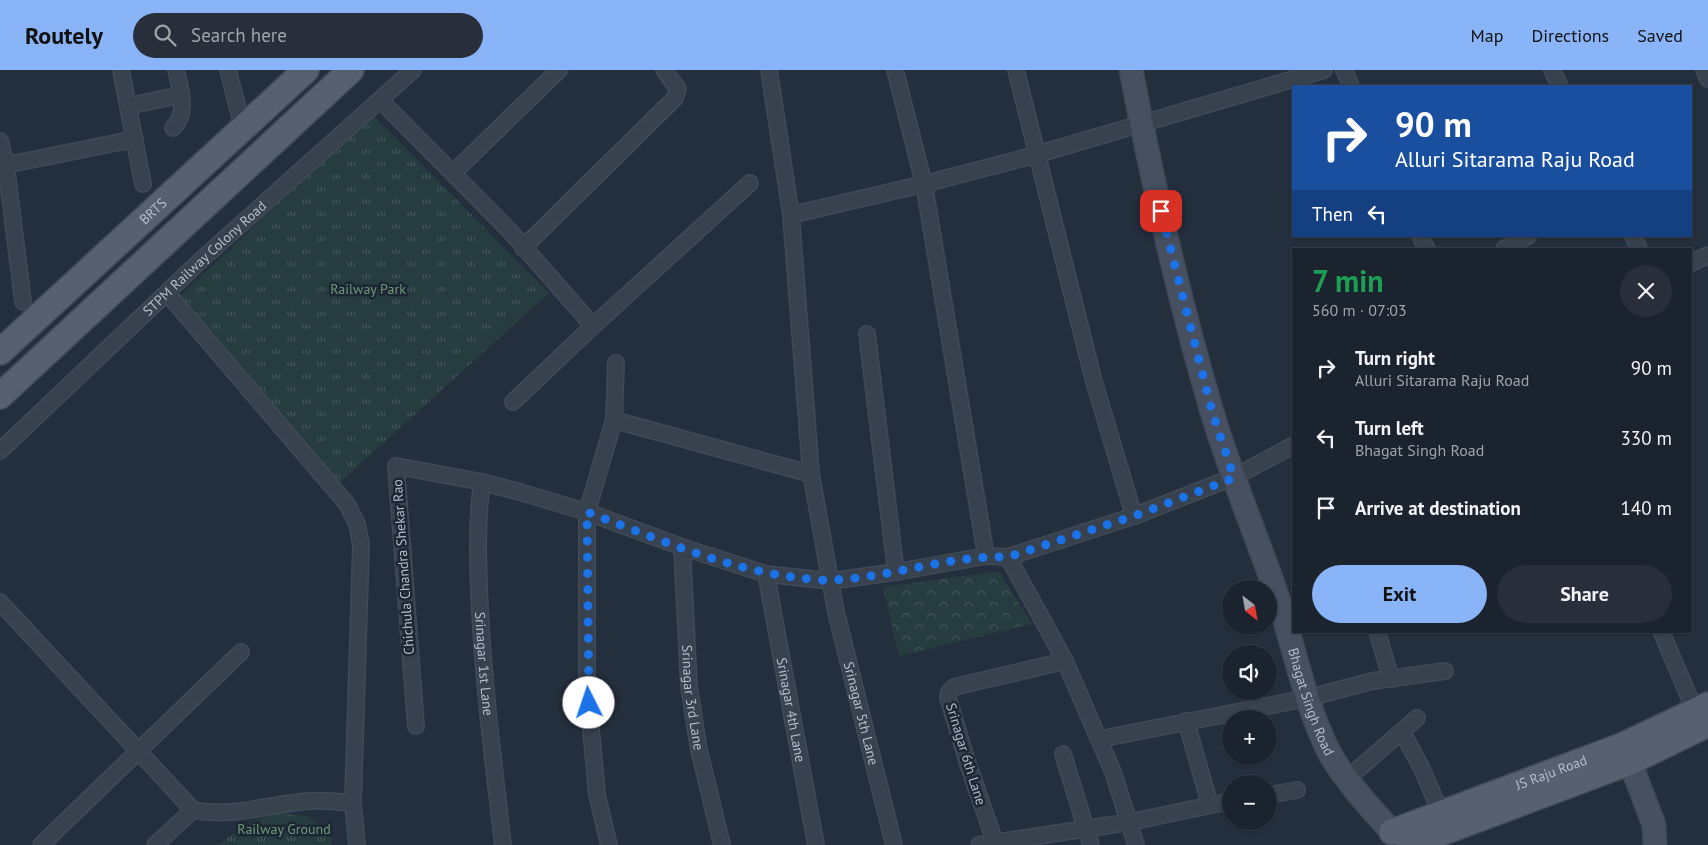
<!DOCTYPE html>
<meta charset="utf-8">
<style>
body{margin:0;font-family:"PT Sans",sans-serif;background:#282f3a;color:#f1f3f6;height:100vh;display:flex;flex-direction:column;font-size:19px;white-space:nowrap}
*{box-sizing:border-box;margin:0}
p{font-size:16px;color:#a0a4aa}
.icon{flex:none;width:28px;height:28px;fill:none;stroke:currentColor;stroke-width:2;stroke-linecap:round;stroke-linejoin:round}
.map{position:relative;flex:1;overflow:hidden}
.drawer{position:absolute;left:1292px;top:178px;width:400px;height:385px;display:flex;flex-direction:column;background:#1b232e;border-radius:0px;box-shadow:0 1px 4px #0004,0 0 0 1px #39404a}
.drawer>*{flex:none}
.top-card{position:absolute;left:1292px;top:15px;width:400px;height:152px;border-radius:0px;box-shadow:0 1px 4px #0004,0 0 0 1px #39404a;background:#1a4fa0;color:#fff;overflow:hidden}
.needle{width:32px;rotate:149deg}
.tools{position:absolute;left:1222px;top:510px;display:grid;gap:10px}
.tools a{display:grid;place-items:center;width:55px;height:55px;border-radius:50%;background:#1b232e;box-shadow:0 1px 4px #0004,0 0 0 1px #39404a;font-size:25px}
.pin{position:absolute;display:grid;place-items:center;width:42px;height:42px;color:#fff;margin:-21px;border-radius:10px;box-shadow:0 2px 8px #0006}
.me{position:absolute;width:55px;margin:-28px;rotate:356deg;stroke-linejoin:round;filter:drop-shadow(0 0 4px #0008)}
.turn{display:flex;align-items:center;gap:18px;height:105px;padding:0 20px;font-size:22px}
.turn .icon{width:65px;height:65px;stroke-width:2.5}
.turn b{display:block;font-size:35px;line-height:42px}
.then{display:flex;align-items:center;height:48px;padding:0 20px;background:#0003;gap:10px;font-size:19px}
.round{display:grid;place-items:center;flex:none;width:52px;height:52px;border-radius:26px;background:#282f3a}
.summary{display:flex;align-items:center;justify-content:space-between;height:85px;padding:0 20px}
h1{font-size:30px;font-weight:700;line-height:38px;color:#1e9e55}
.primary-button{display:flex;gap:10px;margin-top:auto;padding:10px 20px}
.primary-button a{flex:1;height:58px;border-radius:30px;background:#8ab4f8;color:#111;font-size:20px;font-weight:700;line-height:58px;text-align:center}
.primary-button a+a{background:#282f3a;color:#f1f3f6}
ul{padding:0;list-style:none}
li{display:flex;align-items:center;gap:15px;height:70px;padding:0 20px}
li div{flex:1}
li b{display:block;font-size:19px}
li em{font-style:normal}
header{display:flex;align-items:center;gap:30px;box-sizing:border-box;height:70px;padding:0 25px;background:#8ab4f8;color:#111}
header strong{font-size:24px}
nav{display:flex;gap:28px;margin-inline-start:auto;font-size:18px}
.search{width:350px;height:45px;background:#282f3a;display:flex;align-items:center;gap:12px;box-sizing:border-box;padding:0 18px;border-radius:28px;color:#a0a4aa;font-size:19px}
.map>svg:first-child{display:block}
.forest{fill:url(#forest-crowns)}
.park{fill:url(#park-tufts)}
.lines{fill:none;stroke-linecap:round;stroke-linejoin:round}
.street-casing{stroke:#414a57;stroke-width:18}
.secondary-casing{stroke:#414a57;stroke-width:25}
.primary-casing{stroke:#414a57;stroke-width:28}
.street{stroke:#38414e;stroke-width:15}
.secondary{stroke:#465061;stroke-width:22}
.primary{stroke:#56606e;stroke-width:25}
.route{stroke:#1a73e8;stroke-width:9;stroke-dasharray:0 16.2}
.labels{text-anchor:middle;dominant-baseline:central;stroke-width:5;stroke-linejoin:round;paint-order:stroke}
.street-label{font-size:14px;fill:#b4bcc9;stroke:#1d2633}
.park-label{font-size:14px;fill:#6b9a76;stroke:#1d2633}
</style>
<header>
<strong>Routely</strong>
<div class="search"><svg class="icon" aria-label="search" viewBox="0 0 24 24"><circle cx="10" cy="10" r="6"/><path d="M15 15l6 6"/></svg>Search here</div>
<nav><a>Map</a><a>Directions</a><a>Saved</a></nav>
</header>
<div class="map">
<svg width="1708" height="775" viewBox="0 0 1708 775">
<defs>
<pattern id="forest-crowns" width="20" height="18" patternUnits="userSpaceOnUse" patternTransform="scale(1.25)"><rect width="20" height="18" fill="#263c3f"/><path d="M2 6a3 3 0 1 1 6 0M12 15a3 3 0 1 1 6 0" fill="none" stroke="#435659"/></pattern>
<pattern id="park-tufts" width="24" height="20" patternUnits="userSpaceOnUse" patternTransform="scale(1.25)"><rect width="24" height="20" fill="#263c3f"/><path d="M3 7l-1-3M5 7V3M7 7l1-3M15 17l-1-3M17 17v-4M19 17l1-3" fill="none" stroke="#435659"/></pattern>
</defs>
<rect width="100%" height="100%" fill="#242f3e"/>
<path class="forest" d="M999 501 1032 554 899 586 883 517Z"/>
<g class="park">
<path d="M372 44 549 223 338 414 172 234Z"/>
<path d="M278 743 306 746 330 762 332 775H217L253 751Z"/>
</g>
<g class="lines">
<g class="street-casing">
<g id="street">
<path d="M121 0 143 114"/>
<path d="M228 0 243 58"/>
<path id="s1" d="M769 0 791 145 811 404 836 542 894 775"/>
<path d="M895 0 924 114 986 486"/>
<path d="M1016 0 1093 308 1134 446"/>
<path d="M1344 0 1351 16"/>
<path d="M1552 0 1560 16"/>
<path d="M1704 0 1708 9"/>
<path d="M381 31 509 160 593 256"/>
<path d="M128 36 181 25"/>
<path d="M173 58C189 42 180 19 176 0"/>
<path d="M0 71 6 95 23 232"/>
<path d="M6 95 135 69"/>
<path d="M453 103 559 0"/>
<path d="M791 145 924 114 1035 85 1324 0"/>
<path d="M1420 166 1427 179"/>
<path d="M1633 166 1639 179"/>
<path d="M523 178 675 28 678 19 664 0"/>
<path d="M1504 179 1528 166"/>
<path d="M1691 193 1708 185"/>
<path d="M167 223 347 434 357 454 361 474 353 733"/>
<path d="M867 264 896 502"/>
<path d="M513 332 593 256 750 113"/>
<path d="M614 350 811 404"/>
<path id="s2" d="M0 381 200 191 413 0"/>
<path id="s3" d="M482 412C476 455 478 497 480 541 484 619 494 697 503 775"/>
<path id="s4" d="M682 477 689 617 699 680 722 775"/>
<path d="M1008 487 1065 591 1113 702 1136 775"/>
<path id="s5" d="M766 504 816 775"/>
<path d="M0 532 193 740C233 748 270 734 309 731 323 730 339 732 353 733L357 775"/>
<path d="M1377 561 1391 609"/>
<path d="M1661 561 1695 641"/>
<path d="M1186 651 1210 735"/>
<path d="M416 656 396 396 482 412 520 422 587 442 682 477 766 504 830 511 896 502 986 486 1008 487 1134 446 1234 407 1294 375"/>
<path d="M1402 662 1421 697 1441 743"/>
<path d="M1100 669 1308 628 1372 611 1445 601"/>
<path d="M1063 684 1091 775"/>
<path d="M1348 708 1417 648"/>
<path d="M1269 725 1297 720"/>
<path d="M41 775 241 582"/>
<path d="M155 775 193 740"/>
<path d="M609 775 597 725 587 615V442L614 350 616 293"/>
<path d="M979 775 1130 752 1231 731"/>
<path d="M996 775 967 691 948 628 949 622 954 617 1065 591"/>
</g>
</g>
<g class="secondary-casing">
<g id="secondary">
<path id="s6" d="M1131 0C1153 115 1179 230 1212 342 1229 399 1252 455 1272 511 1292 566 1302 626 1327 678 1340 705 1371 739 1392 762"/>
<path d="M1624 676 1654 755 1655 775"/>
</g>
</g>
<g class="primary-casing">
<g id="primary">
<path id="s7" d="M0 282 306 0"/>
<path d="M0 326 351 0"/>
<path id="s8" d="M1392 762 1624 675 1708 635"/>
<path d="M1409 775 1630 692 1708 654"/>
</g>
</g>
<use href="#street" class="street"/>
<use href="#secondary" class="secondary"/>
<use href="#primary" class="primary"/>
</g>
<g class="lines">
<path class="route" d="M589 633 587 442C656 468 727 500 801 508 810 509 821 511 831 510 890 508 948 485 1008 487L1134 446 1234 408 1212 341 1161 141"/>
</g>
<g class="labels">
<g class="street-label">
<text stroke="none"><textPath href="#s7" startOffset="208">BRTS</textPath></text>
<text stroke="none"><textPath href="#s2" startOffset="281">STPM Railway Colony Road</textPath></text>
<text transform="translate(403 497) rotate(-94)">Chichula Chandra Shekar Rao</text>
<text stroke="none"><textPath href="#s3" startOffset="182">Srinagar 1st Lane</textPath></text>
<text stroke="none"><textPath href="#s4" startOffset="151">Srinagar 3rd Lane</textPath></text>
<text stroke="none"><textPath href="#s6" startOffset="658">Bhagat Singh Road</textPath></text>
<text stroke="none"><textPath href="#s5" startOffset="138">Srinagar 4th Lane</textPath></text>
<text stroke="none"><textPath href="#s1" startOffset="651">Srinagar 5th Lane</textPath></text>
<text transform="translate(966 684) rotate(73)">Srinagar 6th Lane</text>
<text stroke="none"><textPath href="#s8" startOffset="170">JS Raju Road</textPath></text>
</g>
<g class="park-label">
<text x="368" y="219">Railway Park</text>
<text x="284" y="759">Railway Ground</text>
</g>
</g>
</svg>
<div class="tools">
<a><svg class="needle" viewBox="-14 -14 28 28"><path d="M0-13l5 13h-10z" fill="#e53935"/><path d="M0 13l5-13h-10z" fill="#a0a4aa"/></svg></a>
<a><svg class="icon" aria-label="sound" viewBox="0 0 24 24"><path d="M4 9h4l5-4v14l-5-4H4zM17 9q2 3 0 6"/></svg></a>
<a>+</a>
<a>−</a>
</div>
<div class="pin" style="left:1161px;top:141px;background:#d93025"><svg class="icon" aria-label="arrive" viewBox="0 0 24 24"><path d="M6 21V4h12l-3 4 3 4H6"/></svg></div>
<svg class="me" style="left:589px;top:633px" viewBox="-20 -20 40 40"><circle r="19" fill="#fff"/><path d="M0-13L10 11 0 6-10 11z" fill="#1a73e8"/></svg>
<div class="top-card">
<div class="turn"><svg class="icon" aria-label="right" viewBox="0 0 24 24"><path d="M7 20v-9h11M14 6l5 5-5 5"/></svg><div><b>90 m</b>Alluri Sitarama Raju Road</div></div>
<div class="then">Then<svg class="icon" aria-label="left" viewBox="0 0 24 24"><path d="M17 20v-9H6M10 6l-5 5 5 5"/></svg></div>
</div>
<section class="drawer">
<div class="summary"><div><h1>7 min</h1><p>560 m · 07:03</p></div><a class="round"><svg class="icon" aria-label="close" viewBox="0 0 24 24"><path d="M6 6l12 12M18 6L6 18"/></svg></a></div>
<ul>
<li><svg class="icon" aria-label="right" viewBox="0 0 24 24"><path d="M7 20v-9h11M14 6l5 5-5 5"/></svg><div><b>Turn right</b><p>Alluri Sitarama Raju Road</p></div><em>90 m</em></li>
<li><svg class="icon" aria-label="left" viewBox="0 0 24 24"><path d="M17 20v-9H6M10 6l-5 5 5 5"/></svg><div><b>Turn left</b><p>Bhagat Singh Road</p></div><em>330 m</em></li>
<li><svg class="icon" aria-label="arrive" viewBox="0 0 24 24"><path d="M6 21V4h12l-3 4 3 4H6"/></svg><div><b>Arrive at destination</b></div><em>140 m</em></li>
</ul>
<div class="primary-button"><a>Exit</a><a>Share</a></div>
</section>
</div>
